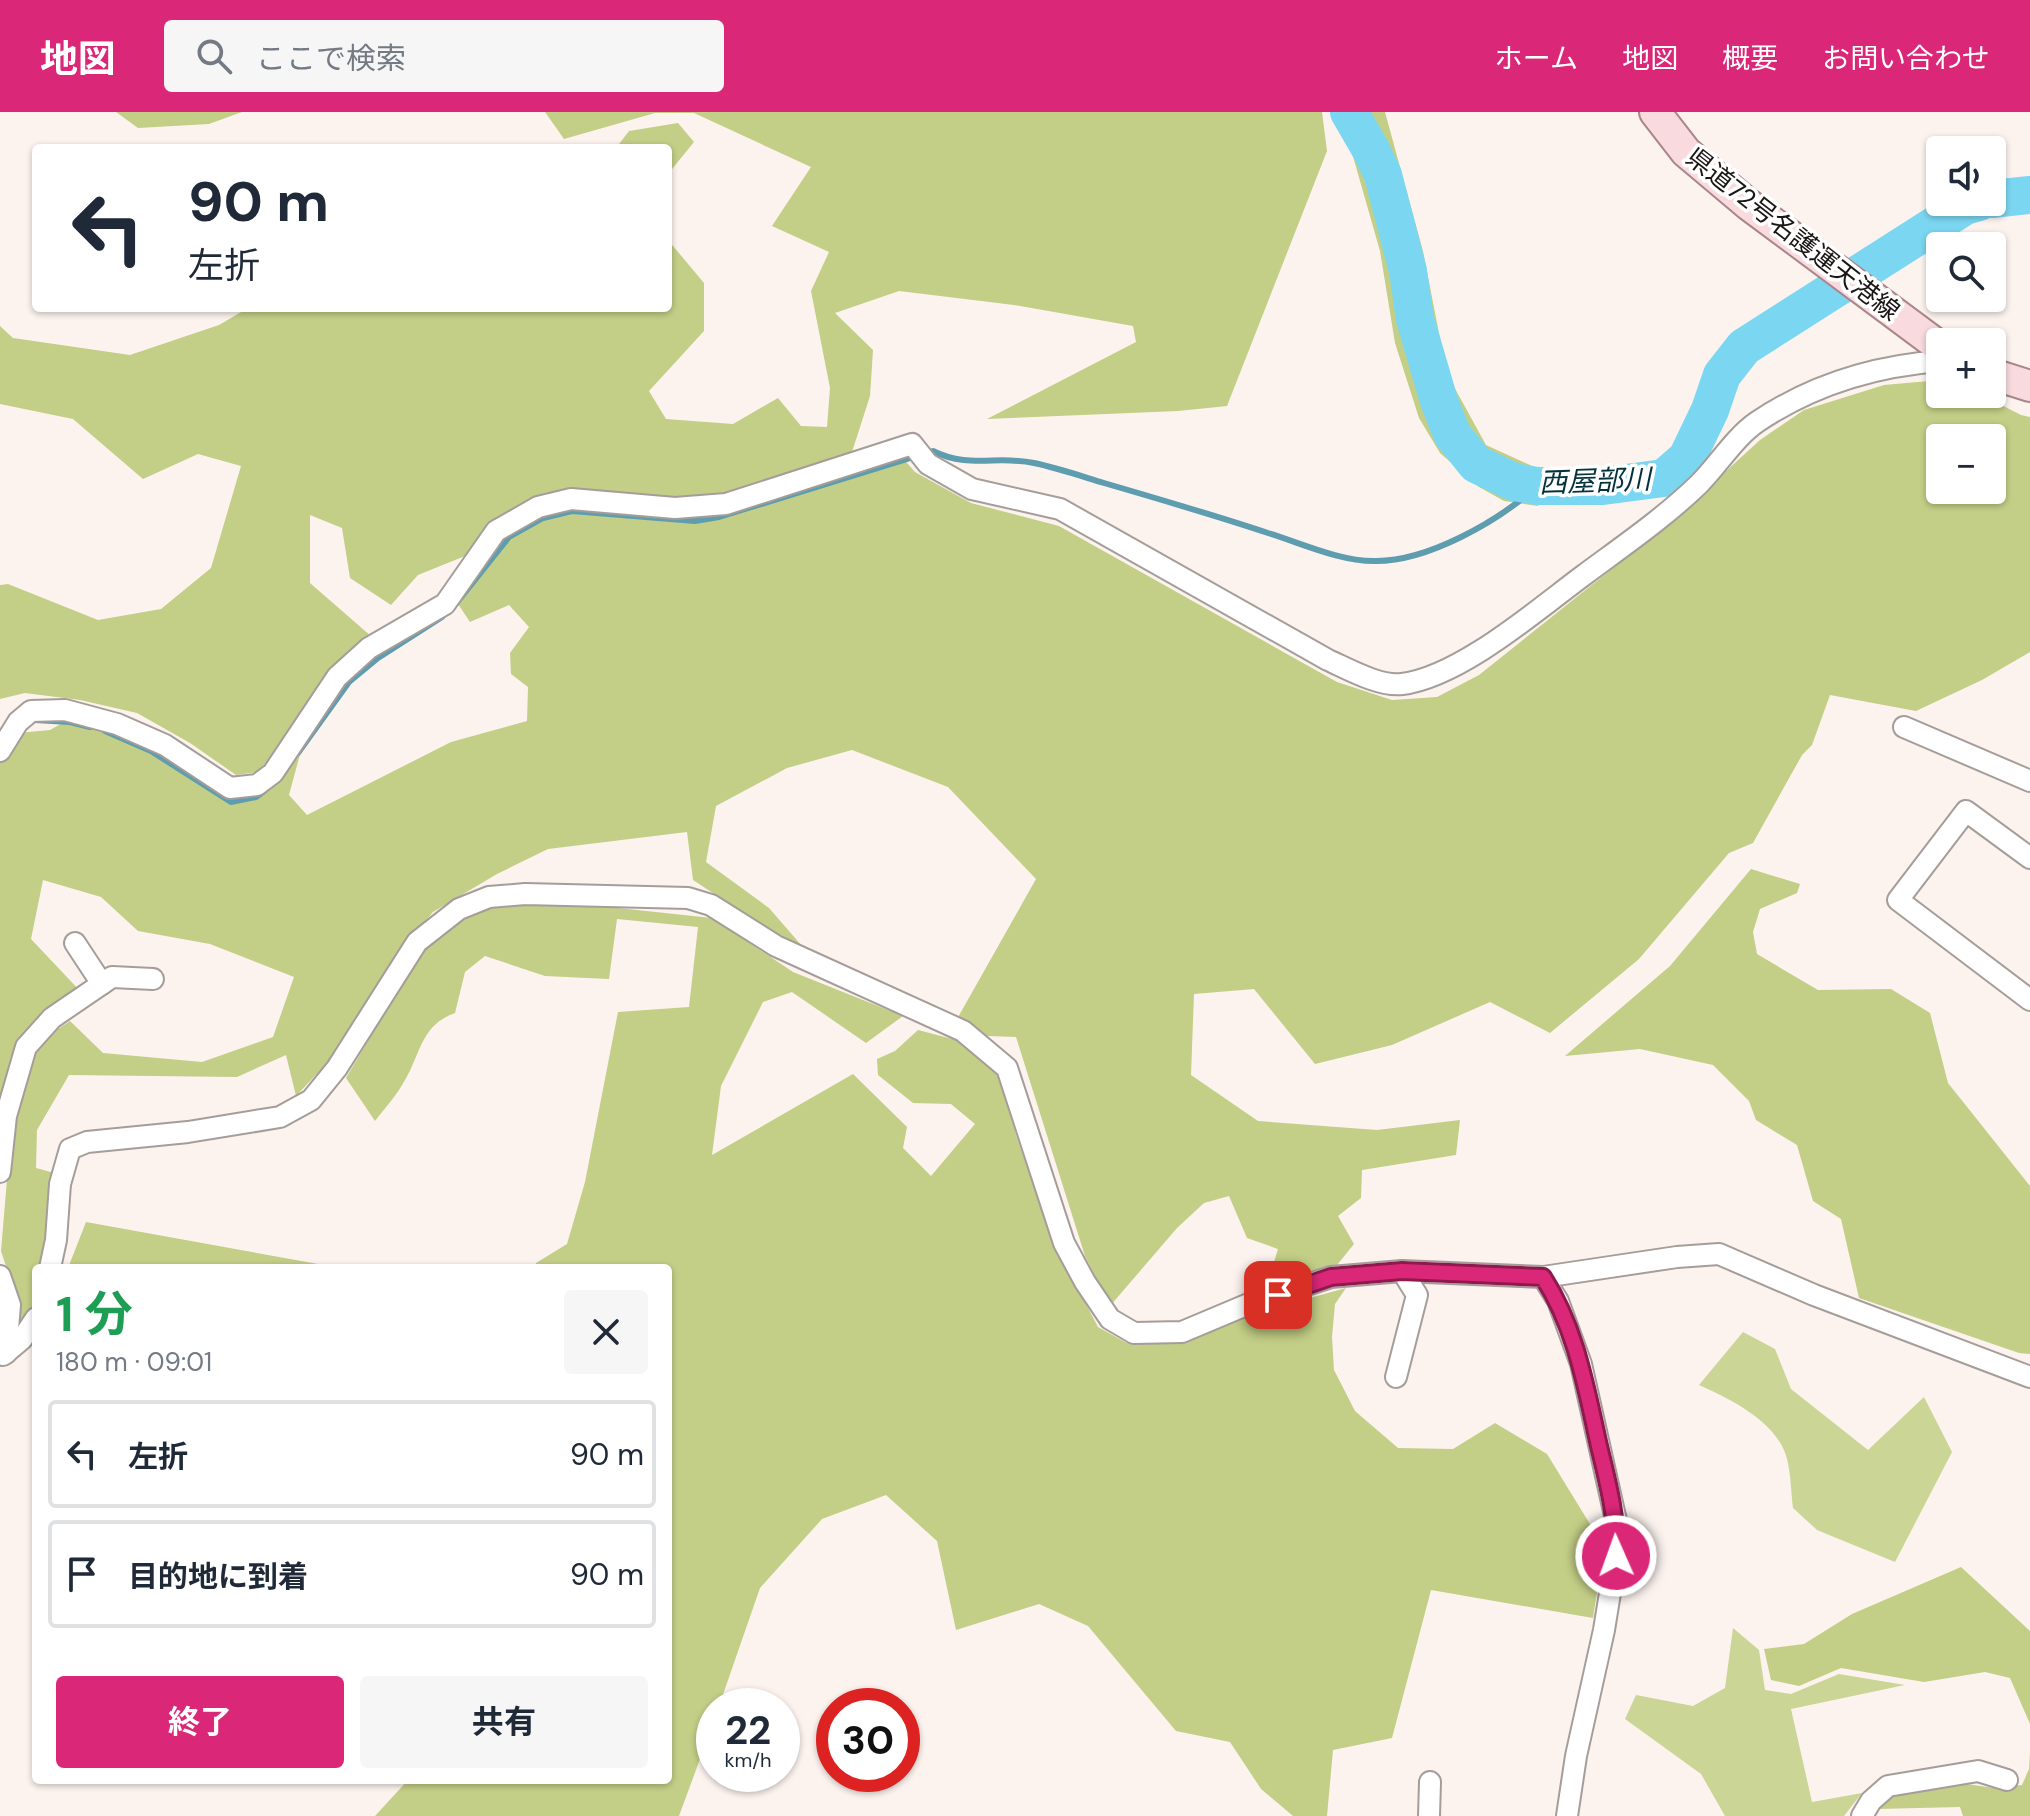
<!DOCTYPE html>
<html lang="ja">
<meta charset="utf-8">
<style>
body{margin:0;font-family:"DM Sans","Noto Sans JP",sans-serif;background:#f6f6f7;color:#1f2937;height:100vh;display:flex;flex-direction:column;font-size:30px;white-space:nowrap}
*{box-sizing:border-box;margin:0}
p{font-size:26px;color:#747a83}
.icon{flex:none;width:44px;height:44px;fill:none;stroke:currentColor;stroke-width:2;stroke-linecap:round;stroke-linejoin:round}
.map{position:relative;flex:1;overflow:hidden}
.panel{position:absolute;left:32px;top:1152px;width:640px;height:520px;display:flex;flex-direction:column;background:#fff;border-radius:8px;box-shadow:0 2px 6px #0004}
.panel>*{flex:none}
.banner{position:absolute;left:32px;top:32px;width:640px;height:168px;border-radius:8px;box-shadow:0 2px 6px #0004;background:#fff;color:#1f2937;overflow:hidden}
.buttons{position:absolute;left:1926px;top:24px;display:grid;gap:16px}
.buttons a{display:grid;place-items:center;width:80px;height:80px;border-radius:8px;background:#fff;box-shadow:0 2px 6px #0004;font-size:40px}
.speed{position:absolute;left:696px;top:1576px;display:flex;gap:16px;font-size:40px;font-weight:700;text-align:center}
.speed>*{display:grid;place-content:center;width:104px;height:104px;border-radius:50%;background:#fff;box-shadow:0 2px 6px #0004;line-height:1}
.speed small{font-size:20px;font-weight:400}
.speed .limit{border:12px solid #d22;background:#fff;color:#111}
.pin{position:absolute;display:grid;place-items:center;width:68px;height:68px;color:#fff;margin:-34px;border-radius:16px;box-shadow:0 4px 12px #0006}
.me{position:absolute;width:88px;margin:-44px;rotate:358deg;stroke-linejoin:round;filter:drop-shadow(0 0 6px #0008)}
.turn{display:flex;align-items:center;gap:28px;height:168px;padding:0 24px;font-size:36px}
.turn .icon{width:104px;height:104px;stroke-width:2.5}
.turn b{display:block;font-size:56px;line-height:68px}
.round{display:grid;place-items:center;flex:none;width:84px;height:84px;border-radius:8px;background:#f6f6f7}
.head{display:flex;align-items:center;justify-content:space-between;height:136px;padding:0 24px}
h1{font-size:48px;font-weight:700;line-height:60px;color:#1e9e55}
.primary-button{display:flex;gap:16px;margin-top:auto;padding:16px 24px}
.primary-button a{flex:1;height:92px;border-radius:8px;background:#db2777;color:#fff;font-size:32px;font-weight:700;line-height:92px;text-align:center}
.primary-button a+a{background:#f6f6f7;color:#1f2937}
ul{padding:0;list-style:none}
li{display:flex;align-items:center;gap:24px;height:108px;margin:0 16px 12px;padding:0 8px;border:4px solid #e0e1e3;border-radius:8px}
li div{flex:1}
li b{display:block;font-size:30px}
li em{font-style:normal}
header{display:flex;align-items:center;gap:48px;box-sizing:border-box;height:112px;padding:0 40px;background:#db2777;color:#fff}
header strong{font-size:38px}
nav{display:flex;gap:44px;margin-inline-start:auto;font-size:28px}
.search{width:560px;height:72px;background:#f6f6f7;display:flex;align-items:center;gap:20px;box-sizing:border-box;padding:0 28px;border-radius:8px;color:#747a83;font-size:30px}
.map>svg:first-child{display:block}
.green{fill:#cbd595}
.forest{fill:#c3ce86;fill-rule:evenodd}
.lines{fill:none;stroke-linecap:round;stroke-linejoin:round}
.stream{stroke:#5e9daf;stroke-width:6}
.river{stroke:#7bd7f1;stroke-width:38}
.street-casing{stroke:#a59d99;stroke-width:24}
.primary-casing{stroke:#a88689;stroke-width:34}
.street{stroke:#fff;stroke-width:20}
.primary{stroke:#f9dade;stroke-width:30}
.route-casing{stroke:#8e194d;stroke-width:20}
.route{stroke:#db2777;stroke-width:14}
.labels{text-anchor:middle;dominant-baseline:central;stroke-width:7;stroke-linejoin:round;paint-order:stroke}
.street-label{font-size:26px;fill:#191615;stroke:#fff}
.water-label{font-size:28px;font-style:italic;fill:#03313c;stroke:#fff}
</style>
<header>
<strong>地図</strong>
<div class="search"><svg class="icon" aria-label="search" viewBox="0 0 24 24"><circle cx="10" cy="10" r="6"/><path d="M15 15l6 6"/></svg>ここで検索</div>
<nav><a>ホーム</a><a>地図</a><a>概要</a><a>お問い合わせ</a></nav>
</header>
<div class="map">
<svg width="2030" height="1704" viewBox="0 0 2030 1704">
<rect width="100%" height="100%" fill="#fcf3ef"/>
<g class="green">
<path d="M1743 1220 1775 1237 1791 1277 1868 1338 1924 1285 1952 1340 1895 1450 1817 1418 1793 1396C1791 1380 1791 1363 1787 1347 1778 1310 1730 1287 1699 1273Z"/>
<path d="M1733 1516 1759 1538 1765 1578 1791 1582 1839 1562 1905 1573 1791 1597 1812 1690 1862 1681 1844 1704H1725L1701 1662 1625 1607 1636 1583 1693 1594 1725 1576Z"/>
</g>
<g class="forest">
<path d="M116 0H242L209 12 138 16Z"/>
<path d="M545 0H1322L1327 39 1227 294 1178 299 987 307 1136 230 1133 214 1014 193 899 179 835 201 873 238 870 284 852 340 734 381 675 388 573 378 540 384 495 407 465 444 418 463 391 493 350 466 342 416 310 403V471L372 525 335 552 279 637 257 660 236 663 190 631 137 601 80 588 25 581 0 587V473L8 472 98 508 161 497 211 456 241 354 198 342 143 367 73 307 0 292V214L13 226 130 243 219 213 248 196H668V128L704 171V219L649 279 666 307 733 312 778 286 801 314 827 315 830 276 811 179 829 140 772 114 811 55 694 1H655L564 27Z"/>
<path d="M1330 0H1385L1423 139 1447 262 1486 333 1550 362 1538 394 1504 389 1479 375 1440 341 1419 306 1395 231 1380 139 1350 34Z"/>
<path d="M678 11 694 30 668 62V36H616L629 19Z"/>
<path d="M1940 268V282H1980L2021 303 2030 305V540L1982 568 1916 599 1830 583 1812 633 1802 643 1753 731 1729 741 1639 847 1550 921 1490 890 1392 933 1315 952 1254 877 1194 882 1191 963 1258 1009 1377 1018 1460 1008 1456 1043 1362 1058 1361 1086 1338 1104 1354 1132 1333 1158 1266 1176 1278 1137 1247 1126 1229 1084 1204 1091 1177 1116 1110 1194 1085 1144 1016 925 987 924 957 907 1036 767 948 675 852 638 787 656 716 694 706 750 769 796 802 834 762 813 693 768 687 720 548 737 497 762 433 800 393 847 328 950 296 984 286 943 237 965 69 963 37 1018 36 1056 58 1062 44 1156H36L35 1193 14 1227 17 1188 1 1139 11 1020 30 943 40 929 70 909 103 941 202 950 273 925 294 865 210 832 138 819 101 785 43 768 31 827 81 880 52 899 0 996V649L18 621 50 618 75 604 256 679 305 624 289 683 307 703 451 630 527 609 528 575 511 562 510 541 529 515 509 493 470 510 454 486 497 423 537 402 573 394 676 401 900 343 915 360 971 391 1059 414 1337 570 1392 588 1437 585 1479 563 1668 412 1760 328 1804 298 1884 273ZM1940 326H1992V378H1940Z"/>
<path d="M1751 757 1800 772 1797 781 1760 797 1753 820 1757 842 1818 878 1891 877 1930 901 1948 971 2030 1074V1242L2019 1241 1859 1186 1841 1107 1813 1089 1797 1033 1756 1008 1749 989 1713 953 1640 937 1565 944 1670 854Z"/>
<path d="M495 791 590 793 712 806 793 860 903 904 866 931 792 880 763 890 721 974 712 1043 853 962 907 1015 903 1036 931 1064 975 1012 951 992 913 991 878 963 877 947 895 939 918 918 960 929 999 965 1017 1026 1054 1131 1098 1215 1127 1231 1178 1228 1230 1208 1346 1176 1335 1192 1332 1225 1334 1258 1355 1299 1398 1336 1453 1337 1495 1311 1547 1342 1604 1435 1593 1506 1431 1478 1392 1626 1333 1638 1327 1704H1293L1261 1677 1230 1630 1176 1619 1088 1514 1039 1492 956 1518 937 1429 886 1383 822 1407 760 1476 719 1594H714V1609L679 1704H375L408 1668H668V1156H535L536 1151 567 1132 585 1070 618 900 689 895 698 815 617 807 609 867 545 864 485 844 465 860 455 901C421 913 421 941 405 968 397 983 385 996 375 1009L346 966 421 840 460 807Z"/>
<path d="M86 1110 318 1152V1156H68Z"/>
<path d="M1961 1455 2030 1519V1612L2010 1566 1985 1560 1924 1570 1841 1556 1799 1574 1771 1568 1764 1537 1804 1532 1852 1502Z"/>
<path d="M2030 1640V1704H1963L1960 1695 1877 1697 1892 1682 1960 1671 1994 1676 2022 1673 2029 1657Z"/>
</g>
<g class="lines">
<g class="stream">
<path d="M451 498 509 425 543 406 572 399 695 409 719 405 933 339C969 357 997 343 1034 351 1058 356 1081 364 1104 371 1159 387 1214 403 1268 421 1301 431 1339 449 1374 449 1427 450 1499 409 1537 374"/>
<path d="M35 608 70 610 90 615"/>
<path d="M105 619 151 639 231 690 256 685 264 679"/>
<path d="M298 641 349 570 378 546 442 505"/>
</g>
<g class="river">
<path d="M1349 0 1371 38 1383 63 1408 159 1415 207 1439 289 1452 322 1476 352 1514 370 1537 374H1603L1664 366 1687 346 1710 298 1722 263 1744 235 1965 94 1979 90"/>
<path d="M1992 87 2030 83"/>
</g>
<g class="street-casing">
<g id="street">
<path d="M1904 615 2030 669"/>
<path d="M0 639 18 610 31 599 65 598 117 612 165 633 230 676 257 673 273 661 337 565 369 536 445 492 496 419 538 395 571 387 675 396 726 392 912 332 928 352 972 377 1060 397 1328 548C1348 557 1380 575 1402 572 1460 565 1538 497 1584 463 1623 434 1664 406 1699 372 1718 353 1735 325 1757 310 1812 273 1875 254 1940 249"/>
<path d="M2030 746 1966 699 1898 788 2030 888"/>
<path d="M75 831 102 872"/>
<path d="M0 1060 6 1004 26 935 52 906 112 865 153 867"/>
<path d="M50 1156 56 1128 60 1072 70 1037 87 1030 188 1020 280 1005 311 988 337 956 417 830 459 797 489 785 525 782 688 786 711 793 776 834 963 919 1007 956 1064 1131 1085 1170 1110 1207 1134 1221 1182 1220 1251 1191 1331 1165 1402 1159 1543 1165 1677 1145 1719 1142 1814 1183 2030 1265"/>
<path d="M0 1164 10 1193 6 1241"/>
<path d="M1543 1165 1558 1189 1581 1252 1617 1413 1616 1444 1604 1518 1576 1644 1567 1704"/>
<path d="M3 1243 22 1227 36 1206"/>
<path d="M1396 1265 1417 1183 1402 1159"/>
<path d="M1429 1704 1430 1670"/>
<path d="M1862 1704 1871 1689 1888 1674 1978 1659 2007 1668"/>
</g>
</g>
<g class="primary-casing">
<g id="primary">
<path d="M1655 0 1686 40 1749 93 1940 235"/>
<path d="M1992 262 2030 274"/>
</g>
</g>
<use href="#street" class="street"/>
<use href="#primary" class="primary"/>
</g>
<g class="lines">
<g class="route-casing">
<path id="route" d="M1278 1183 1331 1165 1402 1159 1543 1165C1576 1216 1586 1276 1599 1334 1608 1372 1617 1404 1616 1444"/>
</g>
<use href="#route" class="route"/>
</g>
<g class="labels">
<g class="street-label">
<text transform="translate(1793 122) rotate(38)">県道72号名護運天港線</text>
</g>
<g class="water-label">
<text transform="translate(1595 369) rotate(-2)">西屋部川</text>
</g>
</g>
</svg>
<div class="buttons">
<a><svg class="icon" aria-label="sound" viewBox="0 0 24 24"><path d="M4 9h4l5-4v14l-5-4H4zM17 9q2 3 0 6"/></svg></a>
<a><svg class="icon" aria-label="search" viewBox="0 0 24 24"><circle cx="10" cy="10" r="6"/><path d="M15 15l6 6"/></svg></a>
<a>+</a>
<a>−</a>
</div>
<div class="speed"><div>22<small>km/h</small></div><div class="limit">30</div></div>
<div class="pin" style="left:1278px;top:1183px;background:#d93025"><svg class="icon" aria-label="arrive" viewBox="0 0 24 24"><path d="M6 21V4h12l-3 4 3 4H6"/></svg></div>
<svg class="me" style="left:1616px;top:1444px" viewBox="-20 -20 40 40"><circle r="17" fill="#db2777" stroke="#fff" stroke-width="3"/><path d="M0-11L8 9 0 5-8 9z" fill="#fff"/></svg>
<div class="banner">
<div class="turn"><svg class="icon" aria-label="left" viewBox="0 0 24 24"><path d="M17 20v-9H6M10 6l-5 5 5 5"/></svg><div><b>90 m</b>左折</div></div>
</div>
<section class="panel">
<div class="head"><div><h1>1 分</h1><p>180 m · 09:01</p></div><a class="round"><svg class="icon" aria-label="close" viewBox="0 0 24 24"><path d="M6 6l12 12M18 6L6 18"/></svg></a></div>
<ul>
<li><svg class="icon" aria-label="left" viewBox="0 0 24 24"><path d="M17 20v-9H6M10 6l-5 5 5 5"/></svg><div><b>左折</b></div><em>90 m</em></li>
<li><svg class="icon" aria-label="arrive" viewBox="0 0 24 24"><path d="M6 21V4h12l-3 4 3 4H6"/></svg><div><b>目的地に到着</b></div><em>90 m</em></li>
</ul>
<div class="primary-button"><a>終了</a><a>共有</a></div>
</section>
</div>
